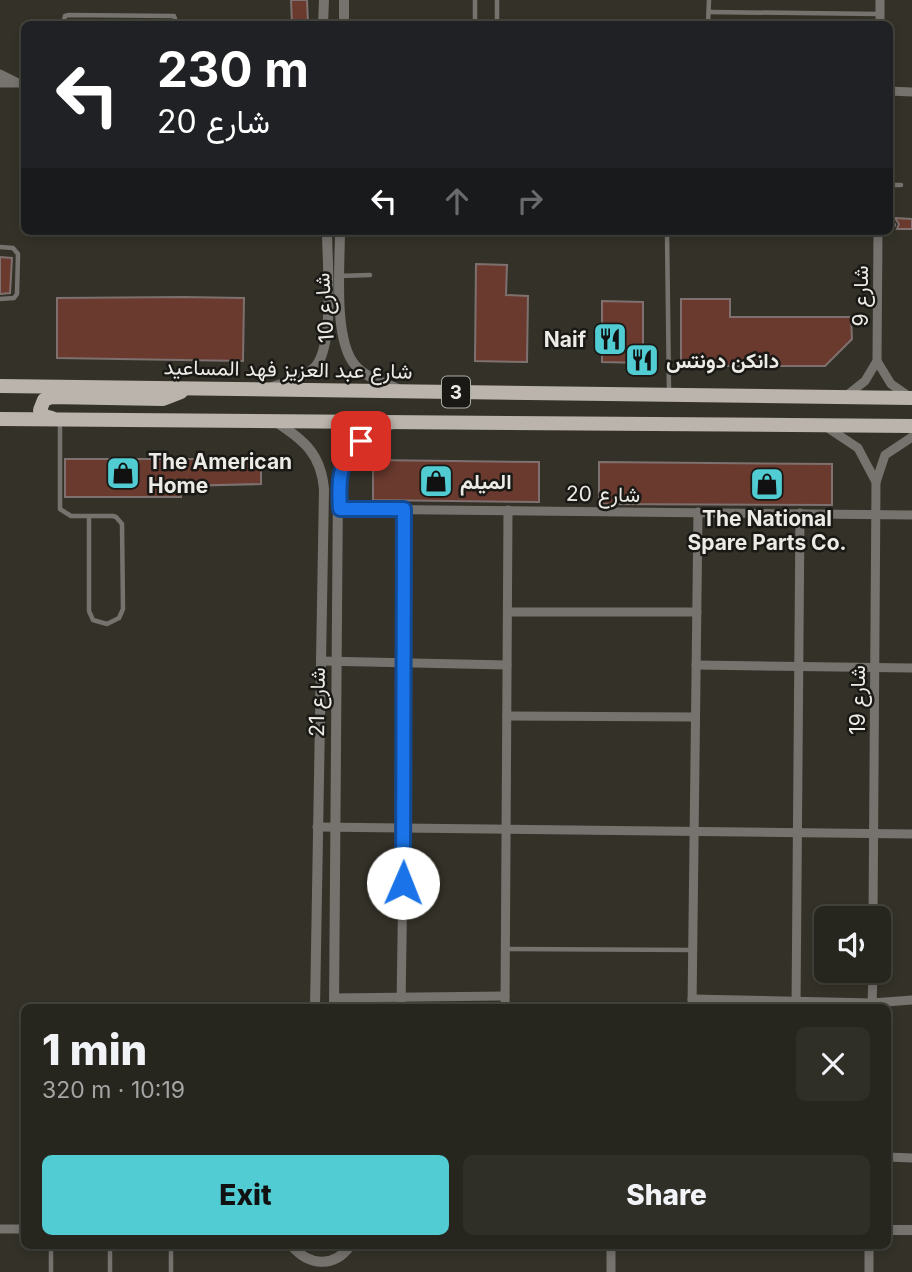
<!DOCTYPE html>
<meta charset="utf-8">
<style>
body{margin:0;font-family:Inter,Vazirmatn,sans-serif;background:#2f2e27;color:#f1f3f6;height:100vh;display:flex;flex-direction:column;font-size:26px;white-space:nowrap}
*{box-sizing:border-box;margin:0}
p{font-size:23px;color:#a4a5a4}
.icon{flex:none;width:38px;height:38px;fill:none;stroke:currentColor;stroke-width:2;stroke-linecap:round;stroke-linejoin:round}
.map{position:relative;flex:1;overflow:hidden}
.panel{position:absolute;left:21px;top:1004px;width:870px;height:245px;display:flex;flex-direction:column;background:#27261e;border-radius:10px;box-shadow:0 4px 10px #0003,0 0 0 2px #43433c}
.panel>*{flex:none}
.top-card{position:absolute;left:21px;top:21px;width:872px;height:214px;border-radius:10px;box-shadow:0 4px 10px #0003,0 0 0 2px #43433c;background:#202124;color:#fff;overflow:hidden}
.tools{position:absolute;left:814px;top:906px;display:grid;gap:14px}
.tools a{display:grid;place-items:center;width:77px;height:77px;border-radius:10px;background:#27261e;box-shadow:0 4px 10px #0003,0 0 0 2px #43433c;font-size:35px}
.pin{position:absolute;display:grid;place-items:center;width:60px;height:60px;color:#fff;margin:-30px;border-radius:14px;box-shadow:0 4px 10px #0006}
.me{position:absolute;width:77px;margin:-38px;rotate:1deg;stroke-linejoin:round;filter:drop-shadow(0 0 5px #0008)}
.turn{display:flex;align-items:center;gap:24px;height:147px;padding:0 21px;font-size:32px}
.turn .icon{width:91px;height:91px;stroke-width:2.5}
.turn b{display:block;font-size:49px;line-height:60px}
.lanes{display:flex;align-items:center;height:66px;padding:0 21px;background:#0003;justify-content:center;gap:35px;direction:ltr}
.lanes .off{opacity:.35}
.round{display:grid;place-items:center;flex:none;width:74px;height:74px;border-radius:10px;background:#2f2e27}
.head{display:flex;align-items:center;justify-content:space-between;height:119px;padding:0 21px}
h1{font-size:42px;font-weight:800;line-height:52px}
.action{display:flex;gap:14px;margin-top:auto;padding:14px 21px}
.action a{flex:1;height:80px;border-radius:10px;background:#51ccd3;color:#111;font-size:28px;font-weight:800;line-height:80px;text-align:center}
.action a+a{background:#2f2e27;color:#f1f3f6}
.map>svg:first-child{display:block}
.building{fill:#6b3a2f;stroke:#7d706e;stroke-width:2}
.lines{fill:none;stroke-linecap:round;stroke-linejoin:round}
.service{stroke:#76736f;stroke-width:4.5}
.minor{stroke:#76736f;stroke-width:9}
.tertiary{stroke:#76736f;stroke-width:10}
.primary{stroke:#bbb4ac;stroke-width:14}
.route-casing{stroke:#114b97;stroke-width:18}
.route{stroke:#1a73e8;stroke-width:12}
.labels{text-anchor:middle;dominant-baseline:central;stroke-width:5;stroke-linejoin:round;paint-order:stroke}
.shield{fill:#1a1915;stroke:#adaca7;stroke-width:2}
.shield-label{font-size:19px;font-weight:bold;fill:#ecebe5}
.street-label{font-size:21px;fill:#ecebe5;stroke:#1a1915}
.poi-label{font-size:21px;font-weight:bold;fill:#ecebe5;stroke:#1a1915;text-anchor:start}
</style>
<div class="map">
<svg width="912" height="1272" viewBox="0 0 912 1272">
<rect width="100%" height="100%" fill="#343228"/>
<g class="building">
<path d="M291 0H307L308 24H292Z"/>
<path d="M895 218 912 219V229H897L899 224Z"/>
<path d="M0 257 12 258 10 293 0 294Z"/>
<path d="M476 264 507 265 506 295 528 296 527 362 475 361Z"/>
<path d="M183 297 244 298 243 361 57 358V298Z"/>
<path d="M681 299H730V317H851L852 339 825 366H681Z"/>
<path d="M602 301 643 302V363L602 362Z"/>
<path d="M65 459H261V484L181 486V497H65Z"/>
<path d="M373 460 539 462V502L373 500Z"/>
<path d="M599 462 832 464V505L599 504Z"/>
</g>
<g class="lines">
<g class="service">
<path d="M475 0V24"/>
<path d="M497 0V24"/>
<path d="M709 12 879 14"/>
<path d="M63 24 65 16 69 15 174 16 177 24"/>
<path d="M708 24 709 0"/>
<path d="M889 185H901"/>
<path d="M889 225H894"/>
<path d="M667 231 669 391"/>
<path d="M0 247 13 248 18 254 17 294 14 298 0 299"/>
<path d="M338 276 370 275"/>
<path d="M60 421V509L71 516H113L116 517 122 524 123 609 119 618 107 624 93 620 89 611V516"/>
<path d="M507 949 693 950"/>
<path d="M51 1272V1246"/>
<path d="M110 1272V1246"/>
<path d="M171 1272V1246"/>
</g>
<g class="minor">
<path d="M880 24V0"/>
<path d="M0 74 16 82"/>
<path d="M0 83H24"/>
<path d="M889 91 912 92"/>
<path d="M877 361 891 384 910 397"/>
<path d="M846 396 865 381 877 361 878 231"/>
<path d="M828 428 858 448 876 482"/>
<path d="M340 509 912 515"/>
<path d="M508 612H697"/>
<path d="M321 661 507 665"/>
<path d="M696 665 912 668"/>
<path d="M507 716 695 717"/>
<path d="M317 827 912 834"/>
<path d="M873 919 876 482 885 455 912 437"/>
<path d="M334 998 505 996"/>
<path d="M692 999 872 1003 912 1000"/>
<path d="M872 1006 873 971"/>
<path d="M401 1008 406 665 405 509"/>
<path d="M505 1008 508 510"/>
<path d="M692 1008 698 512"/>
<path d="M796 1008 800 513"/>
<path d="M887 1157 912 1158"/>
<path d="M0 1229H24"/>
<path d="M611 1246V1272"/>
<path d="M869 1272V1246"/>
</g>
<g class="tertiary">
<path d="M344 0V24"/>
<path d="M323 24 324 0"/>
<path d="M340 231C340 264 333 340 355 365 366 378 383 382 398 389"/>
<path d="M272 387C286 382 306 378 316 366 335 342 327 262 327 231"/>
<path d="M276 422C304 440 321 454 324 489L315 1008"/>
<path d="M334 1008 338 484C342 451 365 438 392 424"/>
<path d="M887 1230H912"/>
<path d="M292 1246C309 1266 334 1268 350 1246"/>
</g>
<g class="primary">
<path d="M0 386 912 398"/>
<path d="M52 418 44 416 40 410 44 400 51 397 163 399 181 392"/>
<path d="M0 419 912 426"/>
</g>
</g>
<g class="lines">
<g class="route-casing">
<path id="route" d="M361 441C339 465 338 476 340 509H404L403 883"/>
</g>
<use href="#route" class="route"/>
</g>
<defs>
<g id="restaurant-square" transform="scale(1.75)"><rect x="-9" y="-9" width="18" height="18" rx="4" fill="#51ccd3" stroke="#1a1915"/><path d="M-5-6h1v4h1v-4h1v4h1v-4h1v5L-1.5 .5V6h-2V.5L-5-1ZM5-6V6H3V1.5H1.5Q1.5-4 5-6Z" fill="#111"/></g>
<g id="shop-square" transform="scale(1.75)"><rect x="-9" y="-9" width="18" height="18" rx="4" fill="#51ccd3" stroke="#1a1915"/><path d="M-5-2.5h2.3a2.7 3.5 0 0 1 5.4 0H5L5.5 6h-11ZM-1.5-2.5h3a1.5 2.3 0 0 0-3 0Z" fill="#111"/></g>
</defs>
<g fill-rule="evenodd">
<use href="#restaurant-square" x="610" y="339"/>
<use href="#restaurant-square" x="642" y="360"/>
<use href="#shop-square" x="123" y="473"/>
<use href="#shop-square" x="436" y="481"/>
<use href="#shop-square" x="767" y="484"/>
</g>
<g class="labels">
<rect class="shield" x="442" y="376.5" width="28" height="31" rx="5"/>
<g class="shield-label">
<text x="456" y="392">3</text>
</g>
<g class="street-label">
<text transform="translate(860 296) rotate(-90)">شارع 9</text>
<text transform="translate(324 308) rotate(-94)">شارع 10</text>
<text transform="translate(288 369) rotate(1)">شارع عبد العزيز فهد المساعيد</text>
<text transform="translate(603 494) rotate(1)">شارع 20</text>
<text transform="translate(857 700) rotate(-90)">شارع 19</text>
<text transform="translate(317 702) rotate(-89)">شارع 21</text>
</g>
<g class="poi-label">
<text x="586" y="339" text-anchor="end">Naif</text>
<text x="666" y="360">دانكن دونتس</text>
<text x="148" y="461">The American<tspan x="148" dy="24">Home</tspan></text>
<text x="460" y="481">الميلم</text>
<text x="767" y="518" text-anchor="middle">The National<tspan x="767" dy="24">Spare Parts Co.</tspan></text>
</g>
</g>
</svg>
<div class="tools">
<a><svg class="icon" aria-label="sound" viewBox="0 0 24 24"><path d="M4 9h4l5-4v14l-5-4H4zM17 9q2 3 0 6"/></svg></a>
</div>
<div class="pin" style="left:361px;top:441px;background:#d93025"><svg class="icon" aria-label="arrive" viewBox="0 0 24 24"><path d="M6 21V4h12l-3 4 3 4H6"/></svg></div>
<svg class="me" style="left:403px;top:883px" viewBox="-20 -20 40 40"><circle r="19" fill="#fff"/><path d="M0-13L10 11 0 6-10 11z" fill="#1a73e8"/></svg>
<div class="top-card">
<div class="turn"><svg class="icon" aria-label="left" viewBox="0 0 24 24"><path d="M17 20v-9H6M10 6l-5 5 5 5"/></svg><div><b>230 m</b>شارع 20</div></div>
<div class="lanes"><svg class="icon" aria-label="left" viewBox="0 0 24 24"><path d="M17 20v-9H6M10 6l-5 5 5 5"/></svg><svg class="icon off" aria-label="ahead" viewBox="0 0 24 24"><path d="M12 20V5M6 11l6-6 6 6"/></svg><svg class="icon off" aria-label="right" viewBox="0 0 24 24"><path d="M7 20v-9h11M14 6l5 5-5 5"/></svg></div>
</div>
<section class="panel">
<div class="head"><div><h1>1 min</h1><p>320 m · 10:19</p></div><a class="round"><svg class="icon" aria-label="close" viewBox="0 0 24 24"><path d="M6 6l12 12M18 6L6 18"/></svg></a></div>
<div class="action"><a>Exit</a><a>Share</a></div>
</section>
</div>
